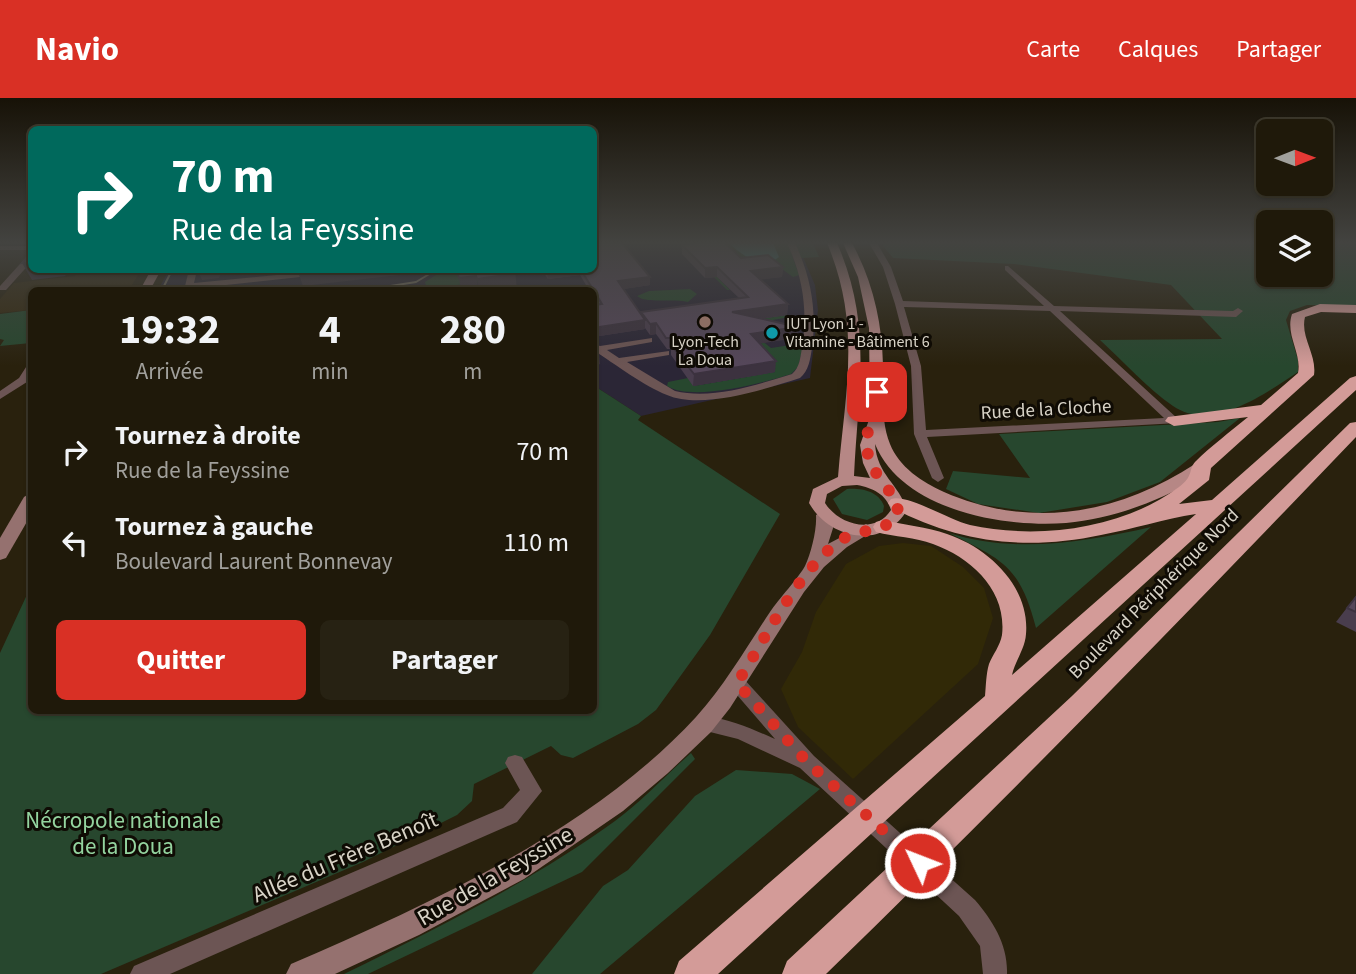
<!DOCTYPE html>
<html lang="fr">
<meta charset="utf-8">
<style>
body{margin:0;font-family:"Source Sans 3",sans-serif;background:#272213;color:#f1f3f6;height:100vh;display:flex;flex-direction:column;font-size:26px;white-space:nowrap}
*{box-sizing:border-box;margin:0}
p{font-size:23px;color:#a1a09c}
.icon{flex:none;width:38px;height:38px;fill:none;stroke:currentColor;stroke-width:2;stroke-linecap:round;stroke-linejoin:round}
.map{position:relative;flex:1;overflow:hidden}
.sheet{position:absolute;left:28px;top:189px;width:569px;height:427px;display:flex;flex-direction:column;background:#1f190a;border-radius:10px;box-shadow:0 2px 5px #0004,0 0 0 2px #3c382b}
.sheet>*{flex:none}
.banner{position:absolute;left:28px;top:28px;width:569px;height:147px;border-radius:10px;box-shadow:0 2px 5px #0004,0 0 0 2px #3c382b;background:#00695c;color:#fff;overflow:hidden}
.needle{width:46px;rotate:89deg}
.controls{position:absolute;left:1256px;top:21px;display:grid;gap:14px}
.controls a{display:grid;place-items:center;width:77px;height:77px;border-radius:10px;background:#1f190a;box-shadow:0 2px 5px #0004,0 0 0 2px #3c382b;font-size:35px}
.pin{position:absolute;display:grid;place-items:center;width:60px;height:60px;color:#fff;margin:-30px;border-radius:14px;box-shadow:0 4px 10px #0006}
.me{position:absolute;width:77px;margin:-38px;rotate:313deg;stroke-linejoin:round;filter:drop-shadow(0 0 5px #0008)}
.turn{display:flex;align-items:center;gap:24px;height:147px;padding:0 28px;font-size:32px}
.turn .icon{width:91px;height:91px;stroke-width:2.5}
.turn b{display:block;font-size:49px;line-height:60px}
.eta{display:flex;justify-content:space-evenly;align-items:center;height:119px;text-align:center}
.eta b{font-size:42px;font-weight:700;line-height:49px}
.button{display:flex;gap:14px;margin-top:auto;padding:14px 28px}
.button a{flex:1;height:80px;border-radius:10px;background:#d93025;color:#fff;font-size:28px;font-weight:700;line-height:80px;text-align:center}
.button a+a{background:#272213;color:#f1f3f6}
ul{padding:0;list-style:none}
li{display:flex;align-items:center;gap:21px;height:91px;padding:0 28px}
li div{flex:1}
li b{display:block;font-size:26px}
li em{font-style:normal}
header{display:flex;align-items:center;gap:42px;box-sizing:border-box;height:98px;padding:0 35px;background:#d93025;color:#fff}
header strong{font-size:33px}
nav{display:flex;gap:38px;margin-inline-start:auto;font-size:24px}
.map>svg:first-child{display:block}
.built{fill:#35290e}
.education{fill:#2b2636}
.green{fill:#27472e}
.sand{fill:#312907}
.water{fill:#367a7b}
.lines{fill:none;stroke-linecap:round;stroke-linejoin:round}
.street{fill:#6c5554;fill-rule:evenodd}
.secondary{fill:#95716f;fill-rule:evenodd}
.primary{fill:#b68785;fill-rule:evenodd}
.highway{fill:#d39b98;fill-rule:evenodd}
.tram{stroke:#7c7565;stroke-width:2}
.wall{fill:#493d4d}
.shaded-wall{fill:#3c323f}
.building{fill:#55475a;stroke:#3c323f;stroke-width:2}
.route{stroke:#d93025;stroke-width:12;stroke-dasharray:0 21.6}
.education-dot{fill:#8d6e63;stroke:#0f0b04;stroke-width:2.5}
.culture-dot{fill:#0f9aa8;stroke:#0f0b04;stroke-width:2.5}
.labels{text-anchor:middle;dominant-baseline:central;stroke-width:6;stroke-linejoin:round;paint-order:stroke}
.far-poi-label{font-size:16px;fill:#d8d3c7;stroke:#0f0b04;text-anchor:start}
.street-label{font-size:19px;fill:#d8d3c7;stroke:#0f0b04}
.near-park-label{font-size:23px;fill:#94d49f;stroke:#0f0b04}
.near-street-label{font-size:23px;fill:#d8d3c7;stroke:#0f0b04}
</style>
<header>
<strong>Navio</strong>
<nav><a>Carte</a><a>Calques</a><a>Partager</a></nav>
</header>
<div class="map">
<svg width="1356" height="876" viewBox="0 0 1356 876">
<rect width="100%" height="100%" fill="#29210d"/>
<path class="built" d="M80 172H141L129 192H32L31 212 0 215V201L14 185 75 178Z"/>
<path class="education" d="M593 145H797L815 187 818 212 810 280 641 318 593 287V192H158L169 172H593Z"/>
<g class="green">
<path d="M717 145H813L819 159 801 160 789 149 799 177 793 179 782 171 708 170 730 192H727L698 163 737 155 735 152 726 153Z"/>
<path d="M881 145H1269V177H1321V145H1356V208L1307 207 1290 213 1286 222 1298 262V274C1266 295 1212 335 1173 308 1147 290 1124 264 1100 242L1222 241 1171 187 1014 166 893 160Z"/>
<path d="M444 172H509L476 185 457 187 458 192H427L425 184Z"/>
<path d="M690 191 697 196 688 204C673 200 646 206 637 198L649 193Z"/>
<path d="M31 212V223L27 226H31V245L0 248 4 242 0 241V216Z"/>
<path d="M787 217 790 219 773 222 778 227 756 238 771 250 804 245 798 269 791 276C763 285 692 304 667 288L668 284 688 280 694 288 775 274 737 233 760 221Z"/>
<path d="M593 287 641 318 638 322 780 416 710 537 656 612 638 626 573 660 561 657 551 648 474 686 472 703 457 717 363 764 101 876H0V555L31 488 32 612H593Z"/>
<path d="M1240 320 1160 384 1107 404 1039 415 978 406 946 391 953 373 1030 380 999 336 1218 324Z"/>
<path d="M847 391C862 390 878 393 884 408L883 414 867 422 842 416 833 401Z"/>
<path d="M1151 429 1036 530C1020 468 1003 462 949 435 1014 456 1086 444 1151 429Z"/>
<path d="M691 655 695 661 582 774 368 876H344C438 830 530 784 615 723 642 703 666 677 691 655Z"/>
<path d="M736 672 792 676 820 691 600 876H532L603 788 628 772 695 698Z"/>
</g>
<path class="sand" d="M903 445 931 448 963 469 984 490 993 520 978 566 853 681 798 629 781 591 802 554 816 514 846 466 879 448Z"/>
<path class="water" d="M729 145H773L779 159C762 173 742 157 729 145Z"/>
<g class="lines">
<g class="street">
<path d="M787 145H795C811 179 817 212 812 250 810 262 809 272 800 280 765 291 702 312 667 297 644 288 615 266 593 252V245L600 248 652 240V244L607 252 619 260 669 253V257L627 264 675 293C712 302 756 287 792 276 800 269 800 260 802 250 808 213 803 179 787 145Z"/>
<path d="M869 145H877L891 169 903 203 1044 208 1005 172V168H1008L1054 208 1233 213 1238 210 1243 213 1236 219 1060 213 1178 321V325L927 339 944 380 938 384 932 380 914 336 911 268 895 206 883 169ZM904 209 1050 213 1164 320 926 332 921 268Z"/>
<rect x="0" y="148" width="32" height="4"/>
<path d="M29 156H32V163L6 192H0V188Z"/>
<path d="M189 172H197L194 185 327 172H350L346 174 189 191 185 188Z"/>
<path d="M32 265V277L27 284 0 301V293L19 280 28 266Z"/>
<path d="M737 578 743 580 814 658 975 802C993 823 1008 847 1007 876H983L980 848 959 818 800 670 738 641 698 631 695 626 698 621C718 614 756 633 775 641L731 590 728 585 731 580Z"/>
<path d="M515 657 522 659 542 693 517 724 170 876H130L134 868 503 710 520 692 505 665 508 659Z"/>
</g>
<g class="secondary">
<path d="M151 172H161L150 192H140Z"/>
<path d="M32 394V415L6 460 0 462V440L24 399Z"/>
<path d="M824 412 832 417 834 427 828 446 866 426 875 432 847 449 824 469 804 494 730 610 711 634 668 675 623 713 524 781 419 837 335 876H286L291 866C430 806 592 732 696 619 725 587 746 550 770 514 778 502 799 479 805 468 811 455 817 432 816 417Z"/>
</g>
<path class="primary" d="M827 145H837C873 227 858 292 854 378L870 380 863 365 860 347 870 319 869 230 858 179 843 145H852C873 184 882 224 883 267 884 293 880 321 890 346 899 369 922 384 944 394 1031 432 1118 416 1195 366L1201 364 1209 369C1198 382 1179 391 1164 398 1133 412 1100 422 1066 425 1003 430 902 412 875 346 877 377 899 386 907 412 884 452 830 442 809 405L813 391 838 379C845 294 862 228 827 145ZM857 387C873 390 886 396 891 412 875 437 839 427 825 405L827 396 842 388Z"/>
<g class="highway">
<path d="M1320 206 1356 207V215L1321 214 1305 219C1300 239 1317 256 1314 277L1211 370 1209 382 1179 406 1212 402 1350 280 1356 278V292L718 876H674L679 863 985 598C986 588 986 576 989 566 993 556 1000 548 1002 537 1007 493 972 460 933 446 915 439 895 439 876 434L873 429 876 424 883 422C904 427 927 429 947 436 989 450 1030 489 1026 536 1025 551 1015 563 1012 577L1196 416C1164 421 1133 431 1101 437 1026 453 958 445 891 409L888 405 891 401C908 396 949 422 970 427 1038 442 1123 431 1179 389 1194 378 1188 372 1195 364 1211 348 1230 334 1248 319L1174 328 1165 323 1168 319 1261 307 1298 275C1302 255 1285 237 1292 216Z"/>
<path d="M1356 324V339C1182 521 1006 701 826 876H782L787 863 1072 598 1350 325Z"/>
</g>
<g class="tram">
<path d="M162 192 172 172"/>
<path d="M365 192 416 184 436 172"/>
</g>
</g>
<g class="wall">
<path d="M682 147 783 169 782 179 761 181 788 206 787 217 760 221 798 229 797 240 760 245 775 274 693 288 671 257V251H667L656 236 650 237 645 230V231L593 239 598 207 593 199V192H589L580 177 548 181 542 172H593L650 179V187L623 191 641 216V214L739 200 717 179 705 180 682 156Z"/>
<path d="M1356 498V534L1336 524Z"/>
</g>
<g class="shaded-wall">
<path d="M32 164V172H70L65 178 32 182 22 165Z"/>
<path d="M717 169V179L705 180V170Z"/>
<path d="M783 169 782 179 751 183V173Z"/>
<path d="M198 172H222L219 180 202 182Z"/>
<path d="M324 172H407L408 176 303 188 298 174Z"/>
<path d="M515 172 517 192H479L477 181Z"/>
<path d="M557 172H579L580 177 548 181 547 173Z"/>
<path d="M476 178 479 192H461L459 180Z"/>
<path d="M650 179V187L618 192V183Z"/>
<path d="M788 206 787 217 731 225 732 214Z"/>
<path d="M645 222V231L593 239V230Z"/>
<path d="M656 225V236L650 237V226Z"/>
<path d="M798 229 797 240 750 247 751 236Z"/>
<path d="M598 244 600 266 593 269V245Z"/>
<path d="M776 263 775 274 693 288 694 276Z"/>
</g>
<g class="building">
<path d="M593 145H622L650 179 618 183 645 222 593 230V207L602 206 581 172H593Z"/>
<path d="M696 145H725L741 160 768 157 783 169 751 173 788 206 732 214 798 229 751 236 776 263 694 276 671 247V240H666L656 225 650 226 641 214 748 199 717 169 705 170 682 147Z"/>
<path d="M32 154V164L22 165Z"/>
<path d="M299 172H324L298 174Z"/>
<path d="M456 172H514V176L477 181 476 178 459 180Z"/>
<path d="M1356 499V514L1347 510Z"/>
</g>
<linearGradient id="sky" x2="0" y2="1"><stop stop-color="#171207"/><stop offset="0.54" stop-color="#434340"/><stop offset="1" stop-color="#434340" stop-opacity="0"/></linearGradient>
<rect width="1356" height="268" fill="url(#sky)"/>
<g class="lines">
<path class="route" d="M877 294V318L869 329 866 342 869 365 898 405 897 419C881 436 856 430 838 444 796 476 766 540 737 585L807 664 920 765"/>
</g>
<circle class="education-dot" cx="705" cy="224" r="7"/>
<circle class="culture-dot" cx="772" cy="235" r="7"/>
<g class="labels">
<g class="far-poi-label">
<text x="786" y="226">IUT Lyon 1 -<tspan x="786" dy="18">Vitamine - Bâtiment 6</tspan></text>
<text x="705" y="244" text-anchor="middle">Lyon-Tech<tspan x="705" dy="18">La Doua</tspan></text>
</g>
<g class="street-label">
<text transform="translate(1046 312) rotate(-3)">Rue de la Cloche</text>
<text transform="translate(1154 496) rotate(-45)">Boulevard Périphérique Nord</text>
</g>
<g class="near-park-label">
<text x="123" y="722">Nécropole nationale<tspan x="123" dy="26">de la Doua</tspan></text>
</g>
<g class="near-street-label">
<text transform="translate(345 759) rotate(-23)">Allée du Frère Benoît</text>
<text transform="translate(495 778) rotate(-30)">Rue de la Feyssine</text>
</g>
</g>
</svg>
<div class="controls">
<a><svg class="needle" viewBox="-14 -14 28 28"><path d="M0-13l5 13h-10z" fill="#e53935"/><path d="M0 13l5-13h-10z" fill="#a1a09c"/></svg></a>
<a><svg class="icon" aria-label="layers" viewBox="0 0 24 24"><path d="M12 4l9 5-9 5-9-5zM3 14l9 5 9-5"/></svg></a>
</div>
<div class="pin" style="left:877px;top:294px;background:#d93025"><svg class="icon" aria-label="arrive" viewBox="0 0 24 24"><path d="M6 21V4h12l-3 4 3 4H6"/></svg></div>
<svg class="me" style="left:920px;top:765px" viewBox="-20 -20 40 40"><circle r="17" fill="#d93025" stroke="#fff" stroke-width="3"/><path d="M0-11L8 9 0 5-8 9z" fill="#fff"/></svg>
<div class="banner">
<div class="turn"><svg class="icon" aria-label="right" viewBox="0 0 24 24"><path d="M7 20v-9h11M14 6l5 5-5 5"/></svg><div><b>70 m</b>Rue de la Feyssine</div></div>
</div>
<section class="sheet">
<div class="eta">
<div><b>19:32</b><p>Arrivée</p></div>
<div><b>4</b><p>min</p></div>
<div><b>280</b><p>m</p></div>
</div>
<ul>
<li><svg class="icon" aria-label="right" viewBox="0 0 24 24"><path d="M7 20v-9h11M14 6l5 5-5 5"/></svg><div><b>Tournez à droite</b><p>Rue de la Feyssine</p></div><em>70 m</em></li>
<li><svg class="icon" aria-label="left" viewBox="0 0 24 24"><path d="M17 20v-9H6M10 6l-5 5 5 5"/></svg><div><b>Tournez à gauche</b><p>Boulevard Laurent Bonnevay</p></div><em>110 m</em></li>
</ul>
<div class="button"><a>Quitter</a><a>Partager</a></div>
</section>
</div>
